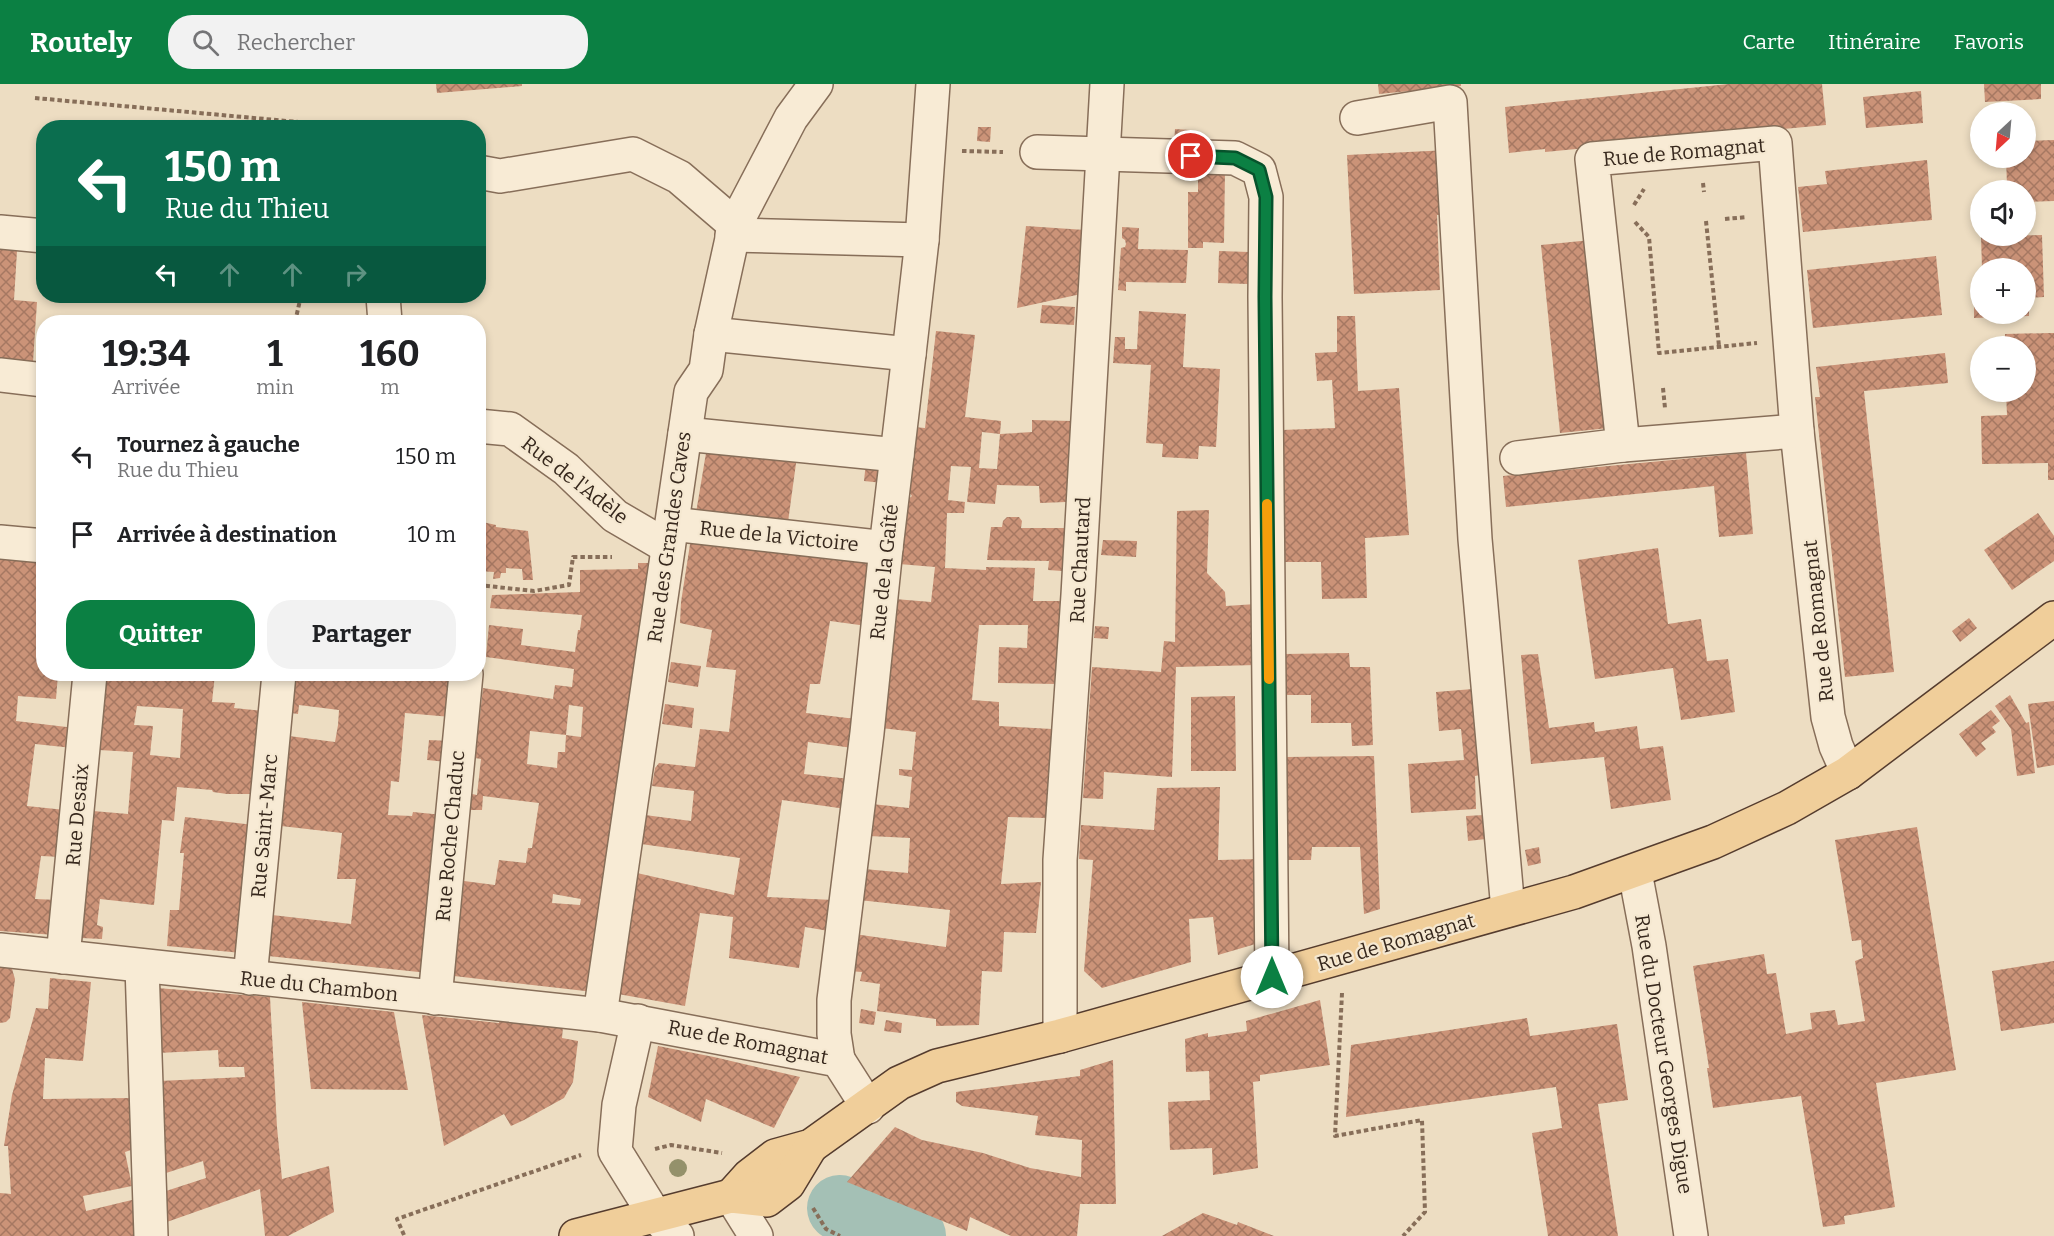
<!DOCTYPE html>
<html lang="fr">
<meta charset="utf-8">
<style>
body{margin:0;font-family:Bitter,serif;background:#f2f2f2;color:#202124;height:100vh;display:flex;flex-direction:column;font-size:22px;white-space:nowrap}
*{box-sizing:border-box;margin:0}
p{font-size:20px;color:#757577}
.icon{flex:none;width:33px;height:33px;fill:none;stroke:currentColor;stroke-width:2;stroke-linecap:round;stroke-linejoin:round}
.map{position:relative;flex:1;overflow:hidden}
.side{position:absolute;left:36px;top:231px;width:450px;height:366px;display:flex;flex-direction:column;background:#fff;border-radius:24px;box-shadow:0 3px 9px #0003}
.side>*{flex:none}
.banner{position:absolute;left:36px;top:36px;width:450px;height:183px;border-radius:24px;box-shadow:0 3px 9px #0003;background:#0b6e4f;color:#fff;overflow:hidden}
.needle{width:39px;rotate:206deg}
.controls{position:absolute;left:1970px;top:18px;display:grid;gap:12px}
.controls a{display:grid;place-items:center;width:66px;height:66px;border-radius:50%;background:#fff;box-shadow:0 3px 9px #0003;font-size:30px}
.pin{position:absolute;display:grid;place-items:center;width:51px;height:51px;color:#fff;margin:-26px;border:3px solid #fff;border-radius:50%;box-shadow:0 2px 6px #0007}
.me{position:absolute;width:66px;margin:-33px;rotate:0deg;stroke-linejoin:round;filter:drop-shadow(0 0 4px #0008)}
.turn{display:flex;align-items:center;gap:21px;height:126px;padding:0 30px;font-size:27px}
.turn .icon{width:78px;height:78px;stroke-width:2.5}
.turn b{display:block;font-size:42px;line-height:51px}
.lanes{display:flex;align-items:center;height:57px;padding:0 30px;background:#0003;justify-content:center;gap:30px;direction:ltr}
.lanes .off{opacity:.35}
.eta{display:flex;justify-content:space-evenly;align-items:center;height:102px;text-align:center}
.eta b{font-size:36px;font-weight:700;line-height:42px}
.cta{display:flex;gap:12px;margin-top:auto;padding:12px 30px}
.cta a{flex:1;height:69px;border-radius:24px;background:#0b8043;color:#fff;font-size:24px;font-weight:700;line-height:69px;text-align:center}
.cta a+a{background:#f2f2f2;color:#202124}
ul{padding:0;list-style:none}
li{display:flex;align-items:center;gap:18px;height:78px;padding:0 30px}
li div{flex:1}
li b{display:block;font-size:22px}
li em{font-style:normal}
header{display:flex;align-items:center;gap:36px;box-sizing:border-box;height:84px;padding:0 30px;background:#0b8043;color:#fff}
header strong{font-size:28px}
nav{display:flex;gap:33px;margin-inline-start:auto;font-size:21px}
.search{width:420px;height:54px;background:#f2f2f2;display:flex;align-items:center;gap:15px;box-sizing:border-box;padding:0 21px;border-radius:24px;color:#757577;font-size:22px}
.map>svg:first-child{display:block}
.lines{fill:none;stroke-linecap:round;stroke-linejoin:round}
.river{stroke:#a4c0b5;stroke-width:66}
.building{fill:url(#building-cross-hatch);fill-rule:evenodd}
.minor-casing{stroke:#876e59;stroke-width:36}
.major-casing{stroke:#553c2e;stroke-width:36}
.path{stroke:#876e59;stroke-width:4;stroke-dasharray:4.5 3;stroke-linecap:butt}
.minor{stroke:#f8ebd5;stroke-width:33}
.major{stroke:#f0ce9a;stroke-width:33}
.tree{fill:#94916b}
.route-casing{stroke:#07532c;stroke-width:15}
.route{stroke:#0b8043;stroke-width:10}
.slow{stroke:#f59e0b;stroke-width:10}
.labels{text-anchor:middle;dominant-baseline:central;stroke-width:4.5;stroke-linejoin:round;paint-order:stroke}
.street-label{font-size:20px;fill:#37281d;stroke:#f5e8d1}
</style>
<header>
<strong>Routely</strong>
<div class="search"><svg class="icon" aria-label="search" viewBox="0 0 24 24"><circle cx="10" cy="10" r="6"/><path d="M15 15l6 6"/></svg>Rechercher</div>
<nav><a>Carte</a><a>Itinéraire</a><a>Favoris</a></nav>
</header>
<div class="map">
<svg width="2054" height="1152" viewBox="0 0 2054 1152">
<defs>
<pattern id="building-cross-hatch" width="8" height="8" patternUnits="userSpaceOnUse" patternTransform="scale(1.5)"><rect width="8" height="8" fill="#cb9378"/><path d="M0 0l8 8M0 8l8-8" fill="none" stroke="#a67862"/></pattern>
</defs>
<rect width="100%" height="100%" fill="#edddc2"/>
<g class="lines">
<path class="river" d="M840 1124 913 1152"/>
</g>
<g class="building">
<path d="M436 0H522V2L437 9Z"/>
<path d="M1378 0H1461V2L1379 10Z"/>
<path d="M1729 0H1822L1826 41 1545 68V65L1509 69 1505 23Z"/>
<path d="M1984 0H2041V15L1985 18Z"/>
<path d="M1921 7 1923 39 1866 44 1863 13Z"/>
<path d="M978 43H991L990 58 977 57Z"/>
<path d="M1175 45 1190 46V61H1174Z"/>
<path d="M2054 56V117L2025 118V106H2021V101H2007L2006 74H2025V57Z"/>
<path d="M1449 66 1456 130 1437 131 1440 206 1354 210 1347 71Z"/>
<path d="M1927 76 1932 136 1803 148 1798 103 1827 100 1825 87Z"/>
<path d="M1198 86H1225L1224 159 1203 158V164H1188V108H1198Z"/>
<path d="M1026 142 1085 146 1081 210 1017 224Z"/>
<path d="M1122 143 1139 144 1138 165 1188 166 1186 199 1126 198V207L1118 206 1121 164 1125 163 1126 160 1125 156 1122 154Z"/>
<path d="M2042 151 2044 213 2029 214V232L1974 234V213H1980V230H2025V184H1982L1981 152Z"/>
<path d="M1591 156 1609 344 1560 349 1541 161Z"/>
<path d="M0 165 17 167 14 216 37 218 33 278 0 275Z"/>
<path d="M1219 167 1249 168 1248 200 1218 199Z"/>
<path d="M1936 172 1942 231 1813 244 1807 186Z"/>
<path d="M1042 221 1075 223 1074 241 1040 239Z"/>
<path d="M1139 227 1186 230 1183 283 1220 285 1216 363 1199 362 1198 375 1162 373 1163 360 1146 359 1151 281 1113 279 1115 253H1125V265H1137Z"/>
<path d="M1337 232H1355L1358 307 1399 304 1409 451 1365 454 1367 514 1322 515 1321 478H1283L1282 346 1335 344 1332 296 1317 297 1315 269 1337 268Z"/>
<path d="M936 247 975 251 965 333 1001 337 1000 350 982 348 979 384 997 385 1000 350 1032 348V336L1072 337 1066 418 1040 419 1039 402 997 401 995 420 967 418 971 383 951 382 948 416 965 418 964 429H947L945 484 986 486V483L1035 484 1033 517H1060L1055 600 998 599 999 563 1027 564 1028 541H979L972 616 999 618V642L1052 645 1046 734 1008 733 1001 800 1041 798 1038 829 1036 849 1004 848 1002 888 982 887 979 941 936 942V935L877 927 880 900 860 897 862 888 848 887 854 850 946 863 950 826 859 816 864 785 908 789 910 754 869 752 872 720 909 724 912 693 899 691V685L912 686 916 648 881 644 895 515 931 518 935 483 899 480 906 417 912 412 908 407 914 343 925 344Z"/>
<path d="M2050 249H2054V396H2048V379L1982 380 1981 332 2007 331 2006 308H2025V262H2005V250Z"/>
<path d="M1945 269 1948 299 1864 307 1894 588 1845 593 1815 313H1820L1816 283Z"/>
<path d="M707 363 797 372 788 438 696 429Z"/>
<path d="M1746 369 1753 450 1719 453 1714 402 1506 423 1503 392Z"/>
<path d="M866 378 883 380V399L864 397Z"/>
<path d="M1209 426 1207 489 1225 508 1226 522 1256 520 1257 581 1176 583 1172 693 1104 688 1103 715 1083 714 1092 583 1161 588 1164 557 1175 558 1177 427Z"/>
<path d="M2038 429 2054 452V477L2012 506 1984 466Z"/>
<path d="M1007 433H1019L1022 437 1021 444H1065L1062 487 1048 486 1049 477 987 476 991 443H1002L1003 437Z"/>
<path d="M478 437 496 441V443L528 447 533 496H523L522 485 506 484V489H501L500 494 493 495 494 488 478 487Z"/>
<path d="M691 454 875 471 867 542 830 537 820 600H810L806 629 856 635 853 664 808 658 804 690 850 695 846 725 782 716 767 813 834 816 829 847 805 843 799 884 729 874 733 833 700 829 685 922 618 910 637 789 734 811 740 774 641 760 645 731 691 737 694 707 652 702 655 684 659 679 695 683 700 645 729 648 736 586 706 583 712 546 680 539 681 518Z"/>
<path d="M1103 456 1137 457 1136 473 1101 471Z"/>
<path d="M1658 464 1668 540 1701 535 1707 577 1728 575 1735 628 1681 636 1673 584 1595 595 1578 476Z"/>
<path d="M0 470 44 474V590H58L56 615 18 612 16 637 75 644 73 664 35 660 27 722 65 726 61 773 41 772 35 815 58 816 55 851 0 847Z"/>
<path d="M638 479H656L594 908 454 892 464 797 495 801 499 776 526 779 528 764H532L539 719 483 712 482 726H470L472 710 477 711 481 675 475 674 483 604 553 615 555 601 572 603 574 585 486 573 489 541 523 545 521 561 575 568 578 546H580L582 531 490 524 492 511 580 508V486L638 485ZM569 621 583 623 581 653 566 651 565 668H558L557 684 527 680 530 647 566 651ZM553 810 581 815 580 821 552 819Z"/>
<path d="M1969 534 1977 544 1960 558 1952 547Z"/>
<path d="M1095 542 1109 543 1108 555 1094 554Z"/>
<path d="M1349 569 1350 583H1370L1373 661 1352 662 1351 639H1311V611H1285L1284 570Z"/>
<path d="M1538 570 1549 644 1594 638 1595 648 1637 642 1640 665 1663 662 1671 716 1611 725 1604 673 1531 680 1521 571Z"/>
<path d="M671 578 701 582 698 603 668 598Z"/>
<path d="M106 590H215L212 618 235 619 234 624 264 627 256 710H227L213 708 212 706 177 703 174 737 162 736 154 821 100 815 97 841 103 843 102 855 81 854 93 727 128 730 133 668 99 666ZM137 622 183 625 180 674 150 671 153 642 134 641Z"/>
<path d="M295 590H457L451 633 405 629 399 698 391 697 388 731 412 732 413 728 443 731 428 889 268 872 272 831 351 840 356 795H337L342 749 281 742 289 652 335 658 338 641 339 626 299 621 298 630 291 629Z"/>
<path d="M1473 605 1480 691 1475 692 1476 725 1411 729 1408 680 1464 676 1461 645 1439 647 1436 608Z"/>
<path d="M2010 611 2026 639 2029 638 2035 689 2017 692 2011 645 1995 622Z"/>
<path d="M1235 612 1236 687H1191V613Z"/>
<path d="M2054 617V681L2037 684 2028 620Z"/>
<path d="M665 620 694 624 692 644 662 640Z"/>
<path d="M1991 626 2000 637 1992 643 1996 648 1981 659 1986 665 1976 673 1959 650Z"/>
<path d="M429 656 449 657 447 678 427 676Z"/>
<path d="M1374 672 1380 825 1364 830 1360 763H1312L1311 776H1285V673Z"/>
<path d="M1220 703 1218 776 1259 775V859L1218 871 1213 833 1189 835 1191 878 1102 904 1084 887 1093 776 1079 775 1081 741 1154 746 1157 704Z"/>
<path d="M1484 731 1486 755 1468 757 1466 732Z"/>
<path d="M185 733 254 741 242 869 167 862 170 826H179L184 769H180Z"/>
<path d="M1917 743 1956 986 1876 999 1895 1123 1844 1132 1845 1140 1823 1143 1801 1012 1713 1024 1707 984H1709L1693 882 1764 870 1767 890 1776 889 1786 950 1812 945 1810 929 1835 926 1838 941 1865 937 1855 877 1863 874 1861 856 1852 857 1835 756Z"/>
<path d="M1539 763 1541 779 1528 782 1525 766Z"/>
<path d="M2054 877V939L2001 947 1992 887Z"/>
<path d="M0 883 12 885 15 895 10 934 6 938 0 939Z"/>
<path d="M50 894 91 898 83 977 45 974 43 1015 132 1014 134 1065 125 1068 132 1102 83 1112 86 1127 136 1115 137 1152H0V1109L11 1110 8 1062H4L12 1011 36 924 48 925Z"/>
<path d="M157 904 270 913 277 1043 282 1095 329 1082 334 1128 288 1152H265L260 1105 164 1139 166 1107 206 1094 203 1077 163 1090 159 997 245 993 244 983H219L218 966 158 969Z"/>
<path d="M1320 916 1330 981 1260 991V997L1253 998 1258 1084 1213 1091 1212 1064 1170 1066 1168 1018 1210 1016 1209 987 1186 988 1185 955 1208 949V953L1247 947 1246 937Z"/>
<path d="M302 918 394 928 408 1006 311 1005Z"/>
<path d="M861 925 876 928 874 941 859 939Z"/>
<path d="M422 931 499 939V934L563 943 562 954 578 957 573 998 564 1014 524 1036 511 1042 504 1030 444 1062Z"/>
<path d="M1527 934 1530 952 1617 940 1628 1016 1598 1020 1618 1152H1548L1532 1049 1562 1044 1556 1003 1346 1033 1351 961Z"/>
<path d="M886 936 902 939 901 949 884 947Z"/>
<path d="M658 962 714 973 800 993 774 1044 706 1015 701 1038 648 1013Z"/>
<path d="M1113 976 1116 1120H1080L1077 1152H1011L970 1133 967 1147 847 1098 895 1043 922 1056 983 1069 1030 1084 1081 1093 1082 1056 1035 1051 1038 1032 962 1022 956 1018V1008L1080 992V986Z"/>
<path d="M1203 1129 1237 1141 1238 1138 1274 1152H1162Z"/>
</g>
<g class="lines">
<g class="minor-casing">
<g id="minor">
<path d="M1357 34 1450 18 1475 455 1508 826"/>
<path d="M1037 68 1235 74 1259 86 1266 113 1265 213 1272 893"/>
<path d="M478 88 500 92 633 70 679 93 735 141"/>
<path d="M0 148 44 152"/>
<path d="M732 151 922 156"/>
<path d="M383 212 385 238"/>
<path d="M711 250 909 270"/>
<path d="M0 291 44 296"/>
<path d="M478 342 510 345 566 385 615 432 668 463"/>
<path d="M685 350 897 371"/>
<path d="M1623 361 1592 75 1775 59 1797 347 1828 633 1836 662 1848 689"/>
<path d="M1517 374 1623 361 1797 347"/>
<path d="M672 440 886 464"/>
<path d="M0 458 44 462"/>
<path d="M1635 788 1649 862 1691 1152"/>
<path d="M0 866 600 931 838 976 868 1023"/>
<path d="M63 873 90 590"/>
<path d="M142 882 151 1152"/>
<path d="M250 894 279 590"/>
<path d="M435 914 466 590"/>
<path d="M600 931 691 308 706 286 711 250 735 141 791 34 816 0"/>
<path d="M638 937 619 1021 615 1067 656 1133 677 1152"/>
<path d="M1060 952V776L1078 511 1107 0"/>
<path d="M838 976 834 950V916L867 649 886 464 909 270 922 156 933 0"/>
<path d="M731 1112 756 1152"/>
</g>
</g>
<g class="major-casing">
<g id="major">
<path d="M731 1112 749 1092 775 1072 811 1062 899 999 937 982 1060 952 1574 808 1713 758 1787 724 1848 689 2054 534"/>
<path d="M576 1152 731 1112 767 1116 788 1100 811 1062"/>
</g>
</g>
<g class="path">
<path d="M35 14 331 41V44"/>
<path d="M331 41 341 44"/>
<path d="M962 67 1003 68"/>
<path d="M1703 99 1704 108"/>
<path d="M1634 121 1644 105"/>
<path d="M1725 135 1747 133"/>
<path d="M1706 137 1719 262"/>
<path d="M1635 138 1649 153 1659 269 1757 259"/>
<path d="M295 238 301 212"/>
<path d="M1663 304 1665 324"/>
<path d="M478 501 534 507 569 501 573 473H612"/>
<path d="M1342 909 1335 1052 1422 1036 1425 1128 1403 1152"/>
<path d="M655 1065 671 1061 722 1069"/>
<path d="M813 1124 826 1145 840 1152"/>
<path d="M404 1151 397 1135 581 1071"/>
</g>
<use href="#minor" class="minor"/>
<use href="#major" class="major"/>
</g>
<circle class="tree" cx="678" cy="1084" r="9"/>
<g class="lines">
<g class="route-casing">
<path id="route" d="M1191 72 1235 74 1259 86 1266 113 1265 213 1272 893"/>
</g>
<use href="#route" class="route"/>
<path class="slow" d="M1267 420 1269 595"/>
</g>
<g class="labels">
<g class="street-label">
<text transform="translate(1684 68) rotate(-5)">Rue de Romagnat</text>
<text transform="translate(575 396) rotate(38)">Rue de l'Adèle</text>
<text transform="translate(779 452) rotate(6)">Rue de la Victoire</text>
<text transform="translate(669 453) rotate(-82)">Rue des Grandes Caves</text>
<text transform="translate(1080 476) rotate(-87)">Rue Chautard</text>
<text transform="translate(884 488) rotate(-84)">Rue de la Gaîté</text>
<text transform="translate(1818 537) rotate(-96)">Rue de Romagnat</text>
<text transform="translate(77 731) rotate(-85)">Rue Desaix</text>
<text transform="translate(264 742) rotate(-85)">Rue Saint-Marc</text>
<text transform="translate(450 752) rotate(-85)">Rue Roche Chaduc</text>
<text transform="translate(1396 858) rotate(-16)">Rue de Romagnat</text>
<text transform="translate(319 902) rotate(6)">Rue du Chambon</text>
<text transform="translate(748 958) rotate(11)">Rue de Romagnat</text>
<text transform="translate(1664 970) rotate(81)">Rue du Docteur Georges Digue</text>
</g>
</g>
</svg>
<div class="controls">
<a><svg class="needle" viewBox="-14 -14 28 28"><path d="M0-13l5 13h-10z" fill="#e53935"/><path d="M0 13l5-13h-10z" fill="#757577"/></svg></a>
<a><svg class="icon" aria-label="sound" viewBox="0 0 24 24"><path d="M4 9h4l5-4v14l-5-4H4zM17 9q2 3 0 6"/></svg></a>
<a>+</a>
<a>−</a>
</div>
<div class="pin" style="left:1191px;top:72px;background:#d93025"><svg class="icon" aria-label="arrive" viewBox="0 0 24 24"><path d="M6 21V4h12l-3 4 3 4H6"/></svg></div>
<svg class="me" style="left:1272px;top:893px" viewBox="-20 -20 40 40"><circle r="19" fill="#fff"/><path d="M0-13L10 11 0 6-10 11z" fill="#0b8043"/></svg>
<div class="banner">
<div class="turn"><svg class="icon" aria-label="left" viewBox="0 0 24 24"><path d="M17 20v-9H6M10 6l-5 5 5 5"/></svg><div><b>150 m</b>Rue du Thieu</div></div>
<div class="lanes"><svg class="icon" aria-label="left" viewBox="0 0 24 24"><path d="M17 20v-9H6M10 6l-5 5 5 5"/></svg><svg class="icon off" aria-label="ahead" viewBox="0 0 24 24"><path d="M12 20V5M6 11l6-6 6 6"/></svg><svg class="icon off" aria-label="ahead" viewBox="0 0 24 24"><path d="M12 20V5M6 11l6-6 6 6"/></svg><svg class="icon off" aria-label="right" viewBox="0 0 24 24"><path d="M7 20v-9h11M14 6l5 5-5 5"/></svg></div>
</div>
<section class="side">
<div class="eta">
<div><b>19:34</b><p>Arrivée</p></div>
<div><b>1</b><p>min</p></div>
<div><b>160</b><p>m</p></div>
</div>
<ul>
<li><svg class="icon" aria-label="left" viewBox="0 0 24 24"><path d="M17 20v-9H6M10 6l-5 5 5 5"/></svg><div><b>Tournez à gauche</b><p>Rue du Thieu</p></div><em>150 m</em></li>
<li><svg class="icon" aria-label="arrive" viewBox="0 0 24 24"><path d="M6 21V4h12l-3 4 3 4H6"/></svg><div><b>Arrivée à destination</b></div><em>10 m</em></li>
</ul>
<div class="cta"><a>Quitter</a><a>Partager</a></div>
</section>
</div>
